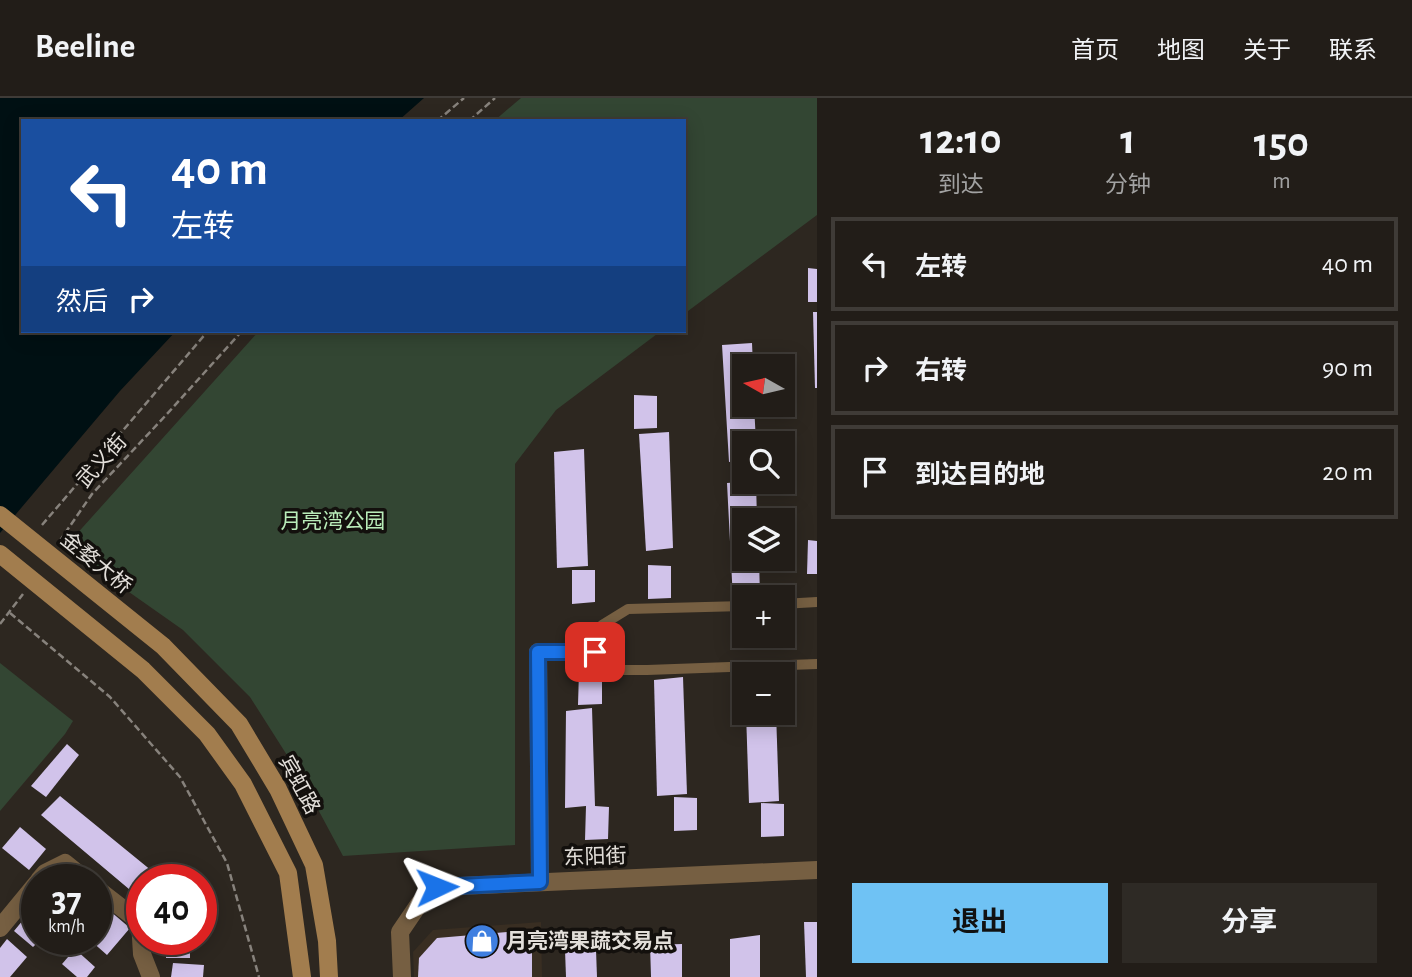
<!DOCTYPE html>
<html lang="zh">
<meta charset="utf-8">
<style>
body{margin:0;font-family:"Alegreya Sans","Noto Sans SC",sans-serif;background:#2e2a25;color:#f1f3f6;height:100vh;display:flex;flex-direction:column;font-size:26px;white-space:nowrap}
*{box-sizing:border-box;margin:0}
p{font-size:23px;color:#a2a2a2}
.icon{flex:none;width:38px;height:38px;fill:none;stroke:currentColor;stroke-width:2;stroke-linecap:round;stroke-linejoin:round}
.map{position:relative;flex:1;overflow:hidden}
.side{display:flex;flex-direction:column;background:#221d18;width:595px}
.side>*{flex:none}
.banner{position:absolute;left:21px;top:21px;width:665px;height:214px;border-radius:0px;box-shadow:0 4px 18px #0003,0 0 0 2px #3f3b37;background:#1a4fa0;color:#fff;overflow:hidden}
.needle{width:46px;rotate:278deg}
.tools{position:absolute;left:732px;top:256px;display:grid;gap:14px}
.tools a{display:grid;place-items:center;width:63px;height:63px;border-radius:0px;background:#221d18;box-shadow:0 4px 18px #0003,0 0 0 2px #3f3b37;font-size:35px}
.speed{position:absolute;left:21px;top:766px;display:flex;gap:14px;font-size:35px;font-weight:700;text-align:center}
.speed>*{display:grid;place-content:center;width:91px;height:91px;border-radius:50%;background:#221d18;box-shadow:0 4px 18px #0003,0 0 0 2px #3f3b37;line-height:1}
.speed small{font-size:18px;font-weight:400}
.speed .limit{border:10px solid #d22;background:#fff;color:#111}
.pin{position:absolute;display:grid;place-items:center;width:60px;height:60px;color:#fff;margin:-30px;border-radius:14px;box-shadow:0 4px 10px #0006}
.me{position:absolute;width:77px;margin:-38px;rotate:88deg;stroke-linejoin:round;filter:drop-shadow(0 0 5px #0008)}
.turn{display:flex;align-items:center;gap:24px;height:147px;padding:0 35px;font-size:32px}
.turn .icon{width:91px;height:91px;stroke-width:2.5}
.turn b{display:block;font-size:49px;line-height:60px}
.then{display:flex;align-items:center;height:66px;padding:0 35px;background:#0003;gap:14px;font-size:26px}
.eta{display:flex;justify-content:space-evenly;align-items:center;height:119px;text-align:center}
.eta b{font-size:42px;font-weight:700;line-height:49px}
.cta{display:flex;gap:14px;margin-top:auto;padding:14px 35px}
.cta a{flex:1;height:80px;border-radius:0px;background:#6fc2f4;color:#111;font-size:28px;font-weight:700;line-height:80px;text-align:center}
.cta a+a{background:#2e2a25;color:#f1f3f6}
ul{padding:0;list-style:none}
li{display:flex;align-items:center;gap:21px;height:94px;margin:0 14px 10px;padding:0 21px;border:4px solid #3f3b37;border-radius:0px}
li div{flex:1}
li b{display:block;font-size:26px}
li em{font-style:normal}
header{display:flex;align-items:center;gap:42px;box-sizing:border-box;height:98px;padding:0 35px;background:#221d18;border-bottom:2px solid #3f3b37}
header strong{font-size:33px}
nav{display:flex;gap:38px;margin-inline-start:auto;font-size:24px}
main{display:flex;flex:1;min-height:0}
.map>svg:first-child{display:block}
.built{fill:#392e22}
.green{fill:#334633}
.water{fill:#001013}
.building{fill:#d1c3ea}
.lines{fill:none;stroke-linecap:round;stroke-linejoin:round}
.path{stroke:#87827c;stroke-width:2.5;stroke-dasharray:7 3.5;stroke-linecap:butt}
.service{stroke:#765f42;stroke-width:10}
.minor{stroke:#765f42;stroke-width:18}
.tertiary{stroke:#765f42;stroke-width:18}
.secondary{stroke:#a27d4e;stroke-width:18}
.route-casing{stroke:#114b97;stroke-width:18}
.route{stroke:#1a73e8;stroke-width:12}
.labels{text-anchor:middle;dominant-baseline:central;stroke-width:7;stroke-linejoin:round;paint-order:stroke}
.street-label{font-size:21px;fill:#e3dfda;stroke:#13100d}
.park-label{font-size:21px;fill:#b9ecb9;stroke:#13100d}
.poi-label{font-size:21px;font-weight:bold;fill:#e3dfda;stroke:#13100d;text-anchor:start}
</style>
<header>
<strong>Beeline</strong>
<nav><a>首页</a><a>地图</a><a>关于</a><a>联系</a></nav>
</header>
<main>
<div class="map">
<svg width="817" height="879" viewBox="0 0 817 879">
<rect width="100%" height="100%" fill="#2d2720"/>
<path class="built" d="M541 824 542 879H414L413 854 433 832Z"/>
<g class="green">
<path d="M521 0H817V117L684 216V23H494Z"/>
<path d="M259 233H661L556 312 515 366V747L343 758 299 676 250 599 183 532 65 449Z"/>
<path d="M0 565 73 623 65 636 0 713Z"/>
</g>
<path class="water" d="M0 0H424L398 23H23V233H176L120 293 0 435Z"/>
<g class="building">
<path d="M808 170 817 171V204H808Z"/>
<path d="M813 214H817V290H815Z"/>
<path d="M752 245 753 268H744V306H754L756 345H744V362L729 364 722 247Z"/>
<path d="M634 297 657 298V330L634 331Z"/>
<path d="M669 334 673 450 646 453 639 336Z"/>
<path d="M584 351 588 468 557 470 554 354Z"/>
<path d="M756 383 757 422H744V460H759L760 499H744V501L733 502 727 385Z"/>
<path d="M808 442 817 443V476H807Z"/>
<path d="M648 467 671 468V500L648 501Z"/>
<path d="M572 472H595V504L572 506Z"/>
<path d="M579 573H602V606L578 607Z"/>
<path d="M683 579 687 696 657 698 654 582Z"/>
<path d="M592 610 595 708 609 709 608 741 585 742 586 708 565 710 566 613Z"/>
<path d="M746 614H776L779 703 749 705Z"/>
<path d="M67 646 79 657 46 699 31 688Z"/>
<path d="M60 698 163 782H142V802L41 717Z"/>
<path d="M674 699 697 700V732L674 733Z"/>
<path d="M761 705 784 706V738L761 739Z"/>
<path d="M20 729 46 751 29 772 2 750Z"/>
<path d="M37 805V842H40L33 849 14 833Z"/>
<path d="M110 813 130 830 107 857 90 842H96V830Z"/>
<path d="M804 824H817V879H806Z"/>
<path d="M532 832V879H418L419 860 437 840Z"/>
<path d="M760 837V879H730V841Z"/>
<path d="M7 841 27 859 10 879H0V850Z"/>
<rect x="166" y="843" width="24" height="17"/>
<path d="M682 846V879H651L650 847Z"/>
<path d="M75 851 95 869 87 879H77L62 866Z"/>
<path d="M565 852H596L597 879H566Z"/>
<path d="M173 865 204 867 203 879H171Z"/>
</g>
<g class="lines">
<g class="path">
<path d="M437 23 464 0"/>
<path d="M469 23 495 0"/>
<path d="M42 427 208 233"/>
<path d="M59 444 92 396 167 316 242 233"/>
<path d="M10 515 110 599 180 679 227 765 259 879"/>
<path d="M0 526 23 496"/>
</g>
<g class="service">
<path d="M782 506 817 504"/>
<path d="M744 508 628 511 602 527 595 554 614 572H647L817 566"/>
</g>
<g class="minor">
<path d="M39 782 45 775 65 765 86 782"/>
<path d="M540 784 538 554H595"/>
<path d="M96 790 140 824 142 856 151 879"/>
<path d="M0 830 37 785"/>
</g>
<path class="tertiary" d="M402 879 400 834 419 806 437 789 817 772"/>
<g class="secondary">
<path d="M0 417 163 548 239 626 278 691 314 767 327 843 329 879"/>
<path d="M0 456 143 572 207 636 243 686 288 775 302 879"/>
</g>
</g>
<g class="lines">
<g class="route-casing">
<path id="route" d="M437 789 540 784 538 554H595"/>
</g>
<use href="#route" class="route"/>
</g>
<defs>
<g id="shop-disc" transform="scale(1.75)"><circle r="9.5" fill="#3f7fe0" stroke="#13100d"/><path d="M-5-2.5h2.3a2.7 3.5 0 0 1 5.4 0H5L5.5 6h-11ZM-1.5-2.5h3a1.5 2.3 0 0 0-3 0Z" fill="#fff"/></g>
</defs>
<g fill-rule="evenodd">
<use href="#shop-disc" x="482" y="843"/>
</g>
<g class="labels">
<g class="street-label">
<text transform="translate(102 363) rotate(-48)">武义街</text>
<text transform="translate(96 465) rotate(39)">金婺大桥</text>
<text transform="translate(299 687) rotate(62)">宾虹路</text>
<text transform="translate(595 759) rotate(-2)">东阳街</text>
</g>
<g class="park-label">
<text x="333" y="423">月亮湾公园</text>
</g>
<g class="poi-label">
<text x="506" y="843">月亮湾果蔬交易点</text>
</g>
</g>
</svg>
<div class="tools">
<a><svg class="needle" viewBox="-14 -14 28 28"><path d="M0-13l5 13h-10z" fill="#e53935"/><path d="M0 13l5-13h-10z" fill="#a2a2a2"/></svg></a>
<a><svg class="icon" aria-label="search" viewBox="0 0 24 24"><circle cx="10" cy="10" r="6"/><path d="M15 15l6 6"/></svg></a>
<a><svg class="icon" aria-label="layers" viewBox="0 0 24 24"><path d="M12 4l9 5-9 5-9-5zM3 14l9 5 9-5"/></svg></a>
<a>+</a>
<a>−</a>
</div>
<div class="speed"><div>37<small>km/h</small></div><div class="limit">40</div></div>
<div class="pin" style="left:595px;top:554px;background:#d93025"><svg class="icon" aria-label="arrive" viewBox="0 0 24 24"><path d="M6 21V4h12l-3 4 3 4H6"/></svg></div>
<svg class="me" style="left:437px;top:789px" viewBox="-20 -20 40 40"><path d="M0-17L14 15 0 8-14 15z" fill="#1a73e8" stroke="#fff" stroke-width="4"/></svg>
<div class="banner">
<div class="turn"><svg class="icon" aria-label="left" viewBox="0 0 24 24"><path d="M17 20v-9H6M10 6l-5 5 5 5"/></svg><div><b>40 m</b>左转</div></div>
<div class="then">然后<svg class="icon" aria-label="right" viewBox="0 0 24 24"><path d="M7 20v-9h11M14 6l5 5-5 5"/></svg></div>
</div>
</div>
<section class="side">
<div class="eta">
<div><b>12:10</b><p>到达</p></div>
<div><b>1</b><p>分钟</p></div>
<div><b>150</b><p>m</p></div>
</div>
<ul>
<li><svg class="icon" aria-label="left" viewBox="0 0 24 24"><path d="M17 20v-9H6M10 6l-5 5 5 5"/></svg><div><b>左转</b></div><em>40 m</em></li>
<li><svg class="icon" aria-label="right" viewBox="0 0 24 24"><path d="M7 20v-9h11M14 6l5 5-5 5"/></svg><div><b>右转</b></div><em>90 m</em></li>
<li><svg class="icon" aria-label="arrive" viewBox="0 0 24 24"><path d="M6 21V4h12l-3 4 3 4H6"/></svg><div><b>到达目的地</b></div><em>20 m</em></li>
</ul>
<div class="cta"><a>退出</a><a>分享</a></div>
</section>
</main>
